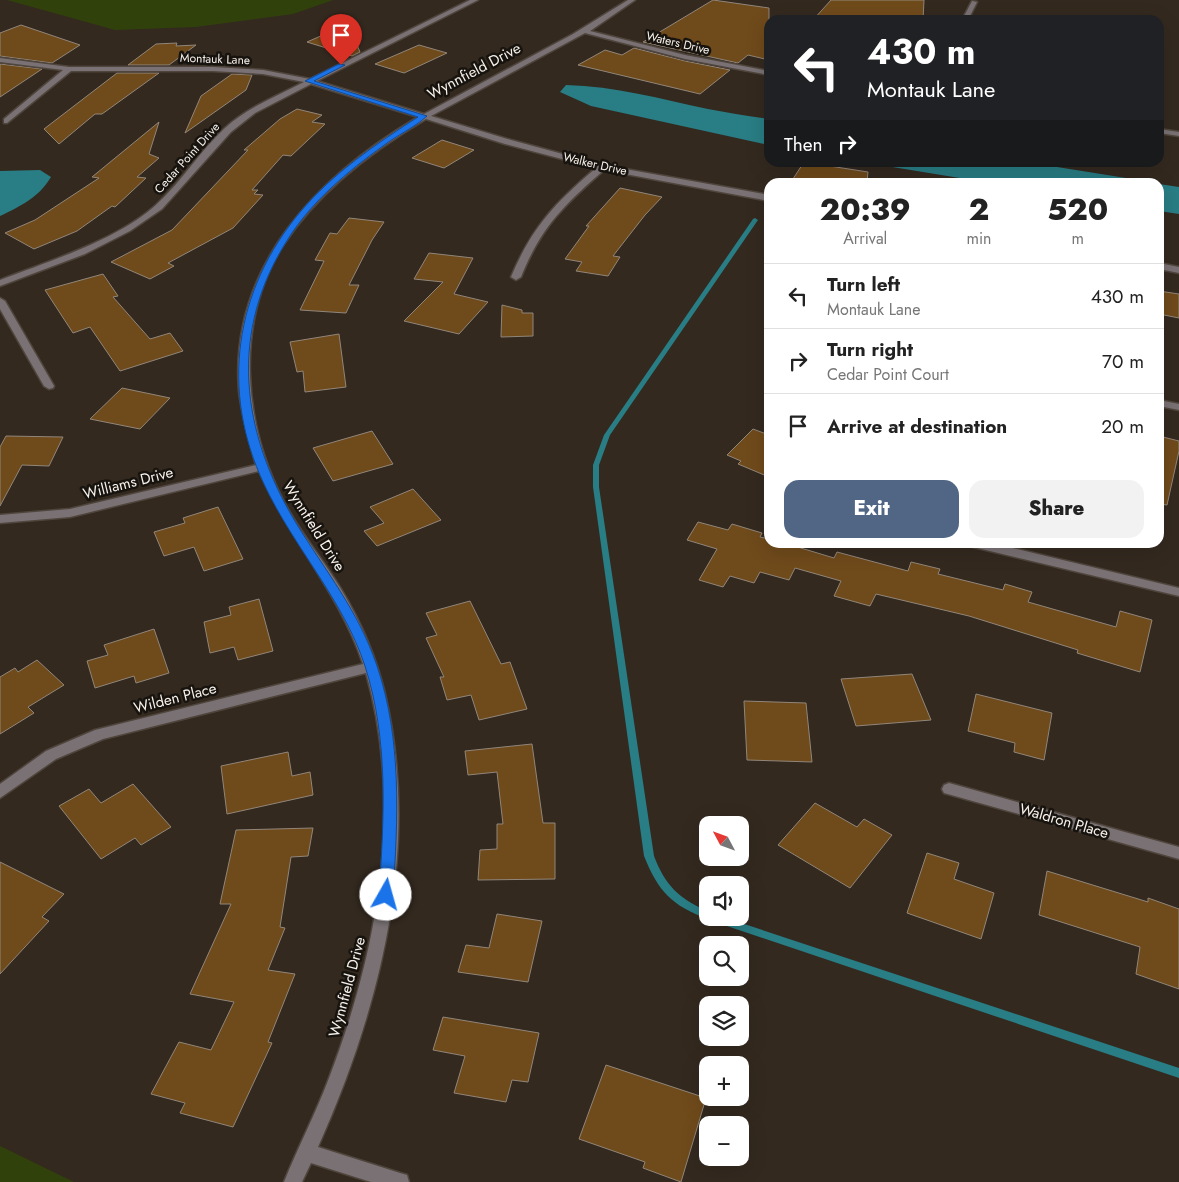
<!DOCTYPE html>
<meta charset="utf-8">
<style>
body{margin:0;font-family:Jost,sans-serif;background:#f2f2f2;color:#222;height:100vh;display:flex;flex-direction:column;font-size:19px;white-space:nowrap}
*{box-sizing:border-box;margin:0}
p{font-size:16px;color:#767676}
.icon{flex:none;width:28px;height:28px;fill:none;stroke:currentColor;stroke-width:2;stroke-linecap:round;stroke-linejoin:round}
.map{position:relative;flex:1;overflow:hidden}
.details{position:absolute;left:764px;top:178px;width:400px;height:370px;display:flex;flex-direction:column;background:#fff;border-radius:15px;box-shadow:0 5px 20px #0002}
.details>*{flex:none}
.banner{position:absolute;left:764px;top:15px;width:400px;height:152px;border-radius:15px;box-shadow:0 5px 20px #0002;background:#202124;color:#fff;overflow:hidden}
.needle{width:32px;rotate:311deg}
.tools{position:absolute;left:699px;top:816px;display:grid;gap:10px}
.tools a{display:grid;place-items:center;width:50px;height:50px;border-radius:10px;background:#fff;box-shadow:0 5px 20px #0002;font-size:25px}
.pin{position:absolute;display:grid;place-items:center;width:42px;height:42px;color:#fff;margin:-51px -21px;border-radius:50% 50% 50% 0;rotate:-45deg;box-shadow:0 0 5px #0007}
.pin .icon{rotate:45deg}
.me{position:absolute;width:55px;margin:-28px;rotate:7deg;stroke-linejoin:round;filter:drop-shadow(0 0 4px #0008)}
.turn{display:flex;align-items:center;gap:18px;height:105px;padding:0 20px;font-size:22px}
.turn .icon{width:65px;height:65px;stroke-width:2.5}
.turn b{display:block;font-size:35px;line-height:42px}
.then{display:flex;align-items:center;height:48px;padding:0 20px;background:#0003;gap:10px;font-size:19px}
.eta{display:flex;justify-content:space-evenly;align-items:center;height:85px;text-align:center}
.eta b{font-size:30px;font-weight:800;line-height:35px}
.button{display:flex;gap:10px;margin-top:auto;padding:10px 20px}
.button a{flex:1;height:58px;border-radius:15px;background:#516684;color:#fff;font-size:20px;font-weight:800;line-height:58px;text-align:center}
.button a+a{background:#f2f2f2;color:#222}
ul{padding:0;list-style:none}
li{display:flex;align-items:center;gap:15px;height:65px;padding:0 20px;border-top:1px solid #e0e0e0}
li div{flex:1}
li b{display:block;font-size:19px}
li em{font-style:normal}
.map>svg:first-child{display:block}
.green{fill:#31410c}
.water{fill:#297d84}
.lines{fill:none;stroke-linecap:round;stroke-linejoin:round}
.stream{fill:#297d84;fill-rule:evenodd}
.building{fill:#6f4a1b;stroke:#91867a}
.minor-casing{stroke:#4f453c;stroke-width:3}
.minor{fill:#797173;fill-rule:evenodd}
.route{fill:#1a73e8;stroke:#114b97}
.labels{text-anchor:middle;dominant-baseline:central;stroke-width:5;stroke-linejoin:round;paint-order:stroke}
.far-street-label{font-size:12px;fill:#f8f2eb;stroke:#17130e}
.street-label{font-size:15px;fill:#f8f2eb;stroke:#17130e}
</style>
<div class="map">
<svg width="1179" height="1182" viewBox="0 0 1179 1182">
<rect width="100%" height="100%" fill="#33291f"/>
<g class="green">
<path d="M7 0H333L293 14 196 27 115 30Z"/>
<path d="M0 1146 74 1182H0Z"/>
</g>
<g class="water">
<path d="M566 85C615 86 661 99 708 109 728 113 749 116 769 119V145L591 106 560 92Z"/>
<path d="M868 163H1032L1151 182H984Z"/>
<path d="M40 170 51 177C39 197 21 206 0 216V171Z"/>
<path d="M1159 184 1179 187V214L1159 211Z"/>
</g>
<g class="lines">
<path class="stream" d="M755 218 758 220 610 435 599 465V487L654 856C665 885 679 899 708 911V918H726L1179 1068V1078L712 921 710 918 708 919C672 906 658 891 644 856L593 487V465L604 435 753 219Z"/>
</g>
<g class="building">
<path d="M713 0 769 8V60L748 55 738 63 643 42Z"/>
<path d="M831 0H924L923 20H813Z"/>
<path d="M348 24 360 52 352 56 307 42Z"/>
<path d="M21 25 80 45 52 63 0 56V33Z"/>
<path d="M177 43 176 46 196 45 169 65H128L156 44Z"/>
<path d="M419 45 447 53 404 73 375 64Z"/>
<path d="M634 48 685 61 730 70 700 94 578 65 605 50 622 55Z"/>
<path d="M0 64 42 69 0 97Z"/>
<path d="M117 73H159L102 114H95L59 144 44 129Z"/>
<path d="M232 74 252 75 246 90 185 133 201 96Z"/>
<path d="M297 109 322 115 312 122 325 124 291 156 283 155 252 190H258L254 194 263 195 233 228 168 263 174 266 150 279 111 262 172 230 248 150H244L280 119Z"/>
<path d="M159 122 149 154 159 158 137 177 146 178 115 207 112 206 77 231 34 249 5 233 35 220 99 178 92 177Z"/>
<path d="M442 140 474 150 444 168 412 158Z"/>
<path d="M804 162 868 172 867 182H791Z"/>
<path d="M620 188 662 197 645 215 613 256 620 257 608 276 576 271 582 262 565 259 589 226H586Z"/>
<path d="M349 218 384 222 372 240 349 285H359L346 313 300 310 324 261 315 260 330 233 337 234Z"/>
<path d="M429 253 473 258 454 294 488 302 459 334 404 321 443 282 414 279Z"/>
<path d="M103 274 118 296 113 297 150 339 170 333 183 351 120 371 90 327 73 333 45 290Z"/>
<path d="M1159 291 1179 294V318L1159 314Z"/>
<path d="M502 305 522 310V313H533V336L501 337Z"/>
<path d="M339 334 346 387 305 392 303 371 297 372 290 342Z"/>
<path d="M122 388 170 398 140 429 90 419Z"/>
<path d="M753 429 769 435V477L738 464 741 461 727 455Z"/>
<path d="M372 431 393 464 333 481 313 448Z"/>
<path d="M6 436 63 437 49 466 22 465 0 506V447Z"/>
<path d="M1159 436 1179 441V451L1167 505 1159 504Z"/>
<path d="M413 489 441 520 377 546 364 531 384 523 370 507Z"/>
<path d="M218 507 243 559 204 571 194 547 164 556 154 532 185 523 183 518Z"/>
<path d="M698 522 728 530 732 524 762 533 760 537 769 539V542H781L834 558 837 552 908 571 911 562 940 569 938 574 1003 590 1005 584 1032 592 1028 602 1116 627 1120 611 1152 620 1140 672 1077 653 1078 650 969 616 876 594 870 606 834 596 841 581 795 568 789 580 760 572 754 583 730 576 723 587 699 580 717 549 687 540Z"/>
<path d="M259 599 273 651 238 660 234 647 210 653 204 622 231 615 229 607Z"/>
<path d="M470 601 501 664 510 662 527 709 479 720 471 695 447 700 440 677H444L426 638 437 635 426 613Z"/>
<path d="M154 629 169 673 136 683 134 676 95 688 87 661 108 655 104 645Z"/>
<path d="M37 660 64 685 28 707 34 713 0 734V677L15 668 18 672Z"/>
<path d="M912 674 931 720 856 726 841 679Z"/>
<path d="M976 694 1052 713 1044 760 1014 752 1015 743 968 731Z"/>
<path d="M744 701 806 703 812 762 747 760Z"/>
<path d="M532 744 543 823H555V879L478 880 480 850 497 849V824H503L497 772 468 775 465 751Z"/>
<path d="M288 752 292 776 310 772 313 795 227 814 221 766Z"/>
<path d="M133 784 171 827 141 845 135 838 101 859 59 806 89 789 101 803Z"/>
<path d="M815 803 857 827 864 819 892 835 850 888 778 845Z"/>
<path d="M313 828 308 856 291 857 280 927 285 928 268 970 295 974 268 1042 272 1043 233 1127 180 1113 185 1103 151 1094 179 1042 211 1050 234 1002 190 994 231 904H220L236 830Z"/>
<path d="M927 853 959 863 954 879 994 893 981 939 907 913Z"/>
<path d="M0 862 64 894 42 917 49 921 0 974Z"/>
<path d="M1047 871 1148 902V898L1179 909V989L1136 974 1140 947 1039 915Z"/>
<path d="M497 914 542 921 528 982 458 972 466 945 489 948Z"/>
<path d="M443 1017 539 1033 528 1082 512 1080 506 1102 454 1093 465 1056 433 1050Z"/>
<path d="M606 1065 706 1098 681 1182 643 1168 645 1162 579 1139Z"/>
</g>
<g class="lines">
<g class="minor-casing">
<g id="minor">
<path d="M470 0H478L317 81 424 114 573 34 628 0H635L590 31 685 55 769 71V75L685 59 585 33 431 116 511 140 603 165 769 195V201L604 170C564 205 541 227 521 277L516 280 511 277C532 227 555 203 596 168L505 144 426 119C372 151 319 191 284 244 234 322 243 423 284 502 300 533 323 559 341 589 361 622 376 657 385 694 421 848 381 1006 318 1147L400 1173 407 1175 409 1182H371L311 1163 302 1182H284C298 1147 316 1113 329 1078 378 950 404 807 366 673L103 739 56 759 0 798V784L46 751 95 730 363 664C340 594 289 538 259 471L70 517 0 523V515L70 509 256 465C249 441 242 416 239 391 229 266 318 176 418 117L311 84 255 113 231 132 162 209 130 231 85 254 0 286V280C49 261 118 240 157 204 182 181 200 151 225 128 248 107 277 96 304 82L263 74 213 71H71L7 123H4V119L63 70 0 62V58L69 67H213L263 70 310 79Z"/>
<path d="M972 1 977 2 968 20H962Z"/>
<path d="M1159 129 1179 132V136L1159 133Z"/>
<path d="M1159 263 1179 267V273L1159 269Z"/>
<path d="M0 298 5 301 54 386 53 388 49 389 44 386 0 309Z"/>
<path d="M1159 400 1179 404V410L1159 406Z"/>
<path d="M963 542H988L1179 588V596L969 546Z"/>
<path d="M949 783 1179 847V859L944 793 942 789 944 785Z"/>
</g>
</g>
<use href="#minor" class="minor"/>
</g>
<path class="route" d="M339 64 345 65 314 81 427 116C414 128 397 135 383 146 348 171 311 202 288 239 228 332 241 432 296 523 326 572 358 610 377 666 402 740 398 818 393 895L391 899 386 901 381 899 379 895C384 818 389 741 365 666 343 599 294 548 264 484 220 391 234 290 301 211 333 173 376 144 418 117L305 81Z"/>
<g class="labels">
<g class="far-street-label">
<text transform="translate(678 43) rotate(13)">Waters Drive</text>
<text transform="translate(215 59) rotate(2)">Montauk Lane</text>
<text transform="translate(187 158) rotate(-48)">Cedar Point Drive</text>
<text transform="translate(595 164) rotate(13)">Walker Drive</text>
</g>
<g class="street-label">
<text transform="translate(474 71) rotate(-28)">Wynnfield Drive</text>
<text transform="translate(128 483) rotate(-14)">Williams Drive</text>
<text transform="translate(314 526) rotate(58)">Wynnfield Drive</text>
<text transform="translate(175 698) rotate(-14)">Wilden Place</text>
<text transform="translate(1064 821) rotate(16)">Waldron Place</text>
<text transform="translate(347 987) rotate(-75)">Wynnfield Drive</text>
</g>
</g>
</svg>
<div class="tools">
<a><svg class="needle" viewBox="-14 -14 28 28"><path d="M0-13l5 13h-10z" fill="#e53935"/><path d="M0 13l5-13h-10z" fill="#767676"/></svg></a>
<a><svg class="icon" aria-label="sound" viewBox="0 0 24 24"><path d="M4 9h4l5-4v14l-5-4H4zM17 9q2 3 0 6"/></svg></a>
<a><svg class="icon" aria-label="search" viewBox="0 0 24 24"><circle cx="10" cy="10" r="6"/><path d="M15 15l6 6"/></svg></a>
<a><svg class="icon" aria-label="layers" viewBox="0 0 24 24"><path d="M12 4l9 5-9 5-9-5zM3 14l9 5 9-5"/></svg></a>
<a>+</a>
<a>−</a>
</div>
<div class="pin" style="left:341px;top:65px;background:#d93025"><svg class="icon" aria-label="arrive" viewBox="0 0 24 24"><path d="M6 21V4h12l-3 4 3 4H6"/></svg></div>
<svg class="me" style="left:386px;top:895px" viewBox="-20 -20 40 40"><circle r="19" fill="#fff"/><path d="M0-13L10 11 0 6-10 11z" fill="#1a73e8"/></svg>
<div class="banner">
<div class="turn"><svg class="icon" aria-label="left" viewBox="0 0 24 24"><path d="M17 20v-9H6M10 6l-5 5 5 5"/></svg><div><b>430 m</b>Montauk Lane</div></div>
<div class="then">Then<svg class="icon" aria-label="right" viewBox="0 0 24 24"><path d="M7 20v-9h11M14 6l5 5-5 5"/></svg></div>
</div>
<section class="details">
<div class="eta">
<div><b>20:39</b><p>Arrival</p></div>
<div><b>2</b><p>min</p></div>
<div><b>520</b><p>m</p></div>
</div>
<ul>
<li><svg class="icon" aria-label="left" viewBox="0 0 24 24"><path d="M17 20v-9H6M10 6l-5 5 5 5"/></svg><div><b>Turn left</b><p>Montauk Lane</p></div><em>430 m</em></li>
<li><svg class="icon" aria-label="right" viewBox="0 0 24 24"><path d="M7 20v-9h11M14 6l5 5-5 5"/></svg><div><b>Turn right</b><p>Cedar Point Court</p></div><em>70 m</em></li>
<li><svg class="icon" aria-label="arrive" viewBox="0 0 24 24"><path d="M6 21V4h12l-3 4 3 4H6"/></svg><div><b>Arrive at destination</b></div><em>20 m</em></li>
</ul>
<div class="button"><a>Exit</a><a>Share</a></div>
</section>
</div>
